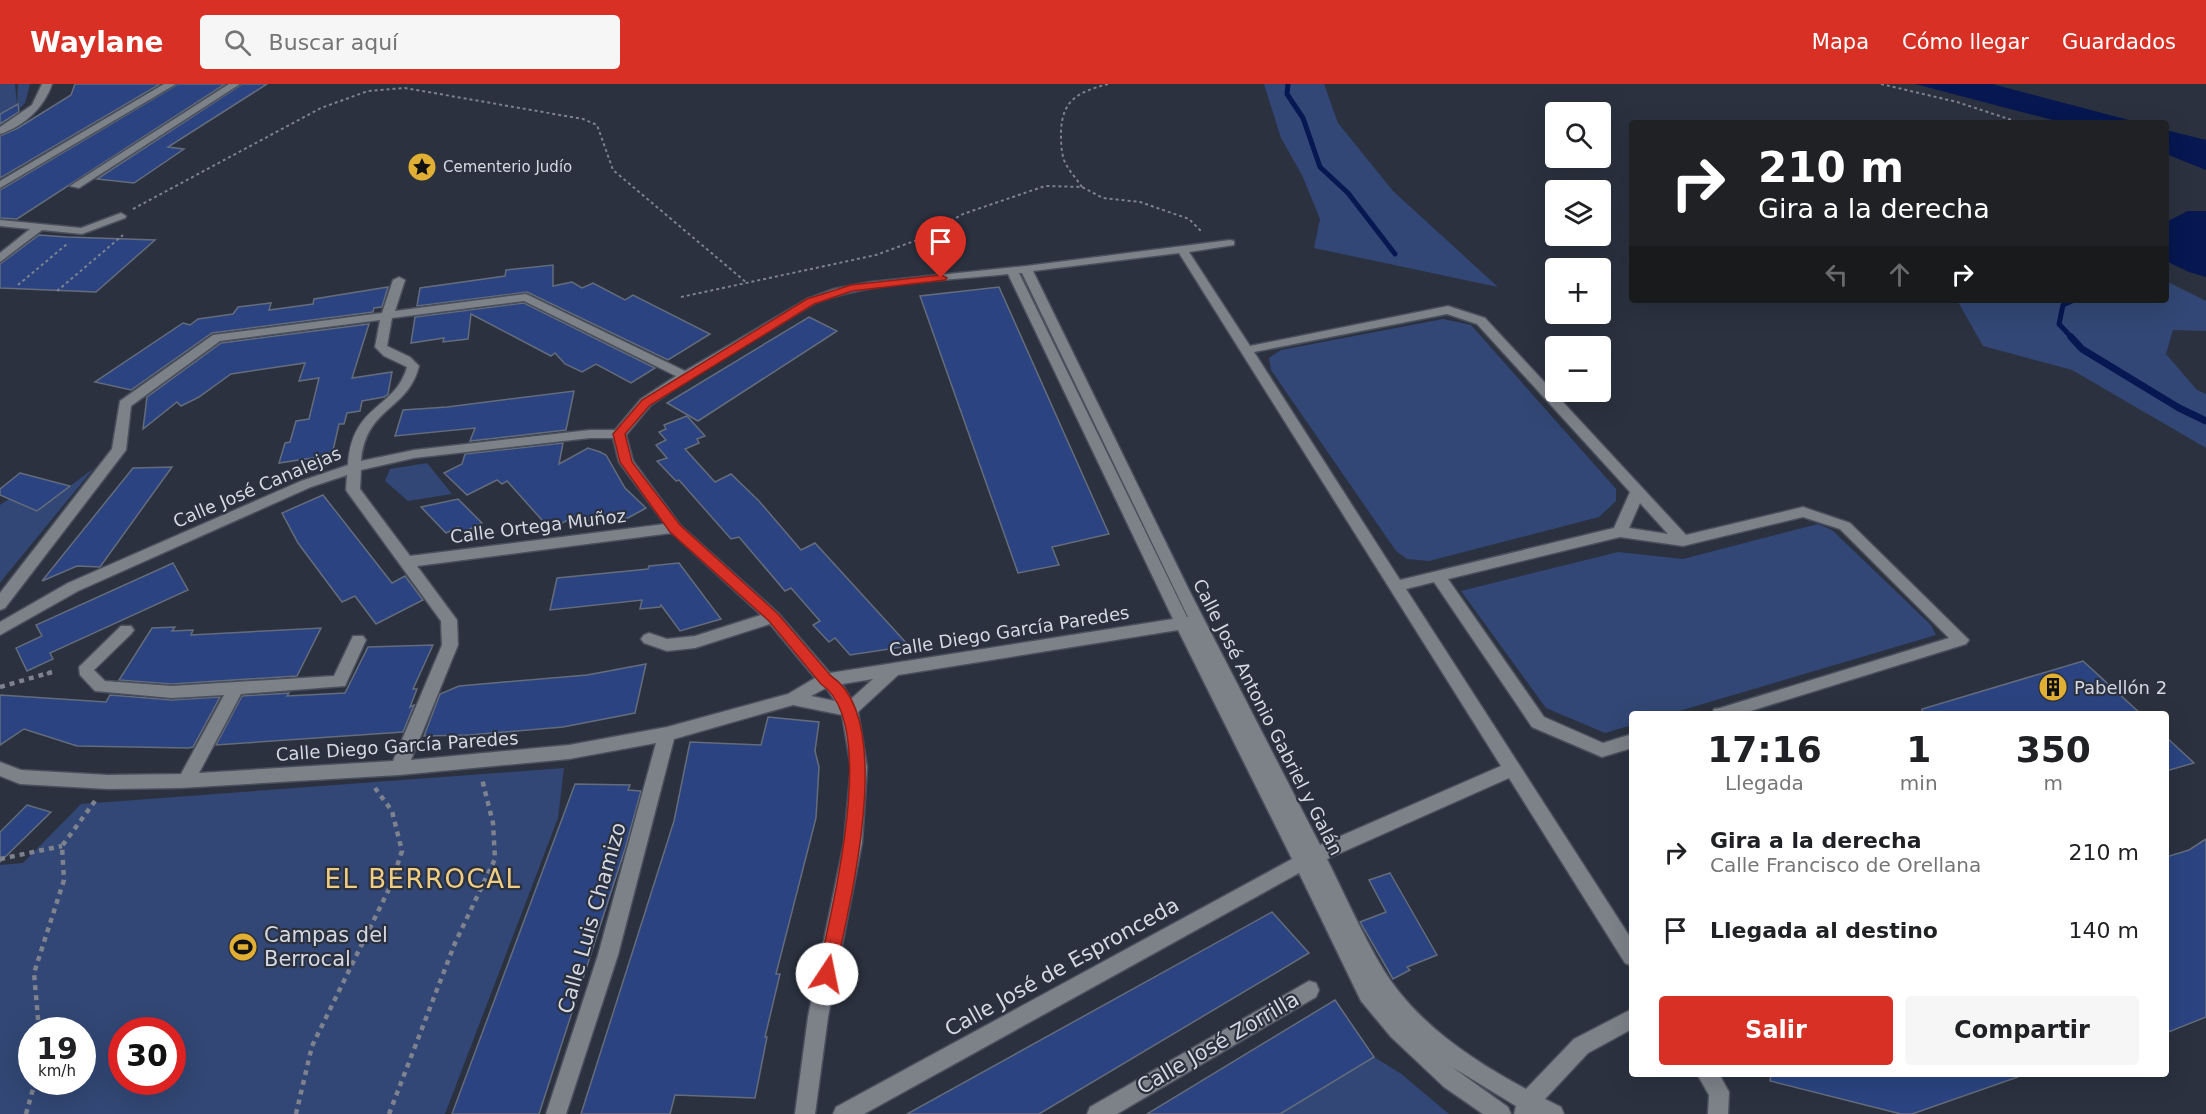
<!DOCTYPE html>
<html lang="es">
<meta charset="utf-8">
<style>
body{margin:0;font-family:"DejaVu Sans",sans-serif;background:#f6f6f6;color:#202124;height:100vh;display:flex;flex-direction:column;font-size:22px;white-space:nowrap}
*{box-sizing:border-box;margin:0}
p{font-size:20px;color:#757577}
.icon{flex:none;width:33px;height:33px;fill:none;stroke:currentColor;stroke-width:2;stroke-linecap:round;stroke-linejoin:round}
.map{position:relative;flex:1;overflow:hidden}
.sheet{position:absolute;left:1629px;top:627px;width:540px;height:366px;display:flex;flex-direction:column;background:#fff;border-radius:6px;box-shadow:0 6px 24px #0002}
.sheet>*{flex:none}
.top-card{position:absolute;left:1629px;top:36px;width:540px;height:183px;border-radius:6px;box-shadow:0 6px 24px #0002;background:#202124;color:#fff;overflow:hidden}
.fabs{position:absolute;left:1545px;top:18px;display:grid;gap:12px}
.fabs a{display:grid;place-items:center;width:66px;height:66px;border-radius:6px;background:#fff;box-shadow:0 6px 24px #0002;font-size:30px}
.speed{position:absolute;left:18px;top:933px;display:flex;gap:12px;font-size:30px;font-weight:700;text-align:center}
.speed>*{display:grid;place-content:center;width:78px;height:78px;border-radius:50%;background:#fff;box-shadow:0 6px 24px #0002;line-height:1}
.speed small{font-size:15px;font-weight:400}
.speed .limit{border:9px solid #d22;background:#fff;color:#111}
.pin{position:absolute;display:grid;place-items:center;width:51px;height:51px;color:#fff;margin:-62px -26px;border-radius:50% 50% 50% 0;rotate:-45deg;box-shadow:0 0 6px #0007}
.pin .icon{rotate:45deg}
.me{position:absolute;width:66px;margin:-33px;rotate:11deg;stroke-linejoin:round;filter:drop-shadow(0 0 4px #0008)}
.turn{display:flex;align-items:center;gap:21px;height:126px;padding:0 30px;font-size:27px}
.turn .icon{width:78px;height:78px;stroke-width:2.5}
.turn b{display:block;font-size:42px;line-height:51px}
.lanes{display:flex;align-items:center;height:57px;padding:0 30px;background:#0003;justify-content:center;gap:30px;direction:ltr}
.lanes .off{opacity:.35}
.eta{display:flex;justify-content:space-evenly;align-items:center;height:102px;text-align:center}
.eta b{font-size:36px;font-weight:600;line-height:42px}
.button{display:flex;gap:12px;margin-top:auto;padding:12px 30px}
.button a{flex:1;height:69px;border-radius:6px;background:#d93025;color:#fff;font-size:24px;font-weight:600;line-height:69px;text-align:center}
.button a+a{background:#f6f6f6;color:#202124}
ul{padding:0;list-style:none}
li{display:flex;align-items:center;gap:18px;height:78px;padding:0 30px}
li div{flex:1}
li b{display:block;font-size:22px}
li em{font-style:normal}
header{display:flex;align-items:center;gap:36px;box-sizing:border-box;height:84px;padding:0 30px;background:#d93025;color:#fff}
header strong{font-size:28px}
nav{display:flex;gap:33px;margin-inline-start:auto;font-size:21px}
.search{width:420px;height:54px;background:#f6f6f6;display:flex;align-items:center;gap:15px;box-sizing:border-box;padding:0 21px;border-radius:6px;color:#757577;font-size:22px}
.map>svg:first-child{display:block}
.green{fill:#324775;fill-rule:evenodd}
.water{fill:#061751}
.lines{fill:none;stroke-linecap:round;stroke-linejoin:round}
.stream-far1{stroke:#061751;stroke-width:5}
.stream{stroke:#061751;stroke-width:7}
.building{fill:#2b4481;stroke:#646c7c;stroke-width:1.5}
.minor-casing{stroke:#494f5c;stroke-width:3}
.path-far2{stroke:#7d828e;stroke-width:2;stroke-dasharray:3 3;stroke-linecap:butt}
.path-far1{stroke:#7d828e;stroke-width:4;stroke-dasharray:4.5 4.5;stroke-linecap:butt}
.path{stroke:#7d828e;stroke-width:4.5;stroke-dasharray:5 5;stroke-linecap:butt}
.minor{fill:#7d8188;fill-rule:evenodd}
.route{fill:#d93025;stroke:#8d1f18;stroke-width:1.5}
.labels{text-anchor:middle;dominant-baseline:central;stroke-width:4.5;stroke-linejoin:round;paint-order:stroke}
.far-poi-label{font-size:15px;fill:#d4d8e1;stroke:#2b313f;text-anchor:start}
.street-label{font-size:18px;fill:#d4d8e1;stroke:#2b313f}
.poi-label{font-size:18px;fill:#d4d8e1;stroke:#2b313f;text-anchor:start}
.near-street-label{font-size:21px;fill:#d4d8e1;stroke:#2b313f}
.near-poi-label{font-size:21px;fill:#d4d8e1;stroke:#2b313f;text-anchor:start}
.near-quarter-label{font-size:26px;letter-spacing:1.5px;fill:#f0cd84;stroke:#2b313f}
</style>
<header>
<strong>Waylane</strong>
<div class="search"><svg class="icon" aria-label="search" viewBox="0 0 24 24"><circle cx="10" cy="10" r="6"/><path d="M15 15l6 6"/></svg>Buscar aquí</div>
<nav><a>Mapa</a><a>Cómo llegar</a><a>Guardados</a></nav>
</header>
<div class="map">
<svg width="2206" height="1030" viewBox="0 0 2206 1030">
<rect width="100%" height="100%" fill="#2b313f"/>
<g class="green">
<path d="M0 0H15L17 21 18 0H30L25 19 17 27 0 30Z"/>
<path d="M1264 0H1324L1338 39 1393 107 1498 203 1314 164 1320 135 1302 91 1281 54Z"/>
<path d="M2166 197 2206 217V247L2173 246 2166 270 2197 306 2206 310V364L2072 286 1983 262 1957 216H2166Z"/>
<path d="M1443 235 1471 241 1616 405V417L1599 433 1429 477 1407 475 1396 467 1271 286 1269 274 1281 266Z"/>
<path d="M427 379 452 410 408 417 385 397 390 385Z"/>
<path d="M94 384 7 490 0 499V421L9 415 37 427Z"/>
<path d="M1818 440 1832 446 1931 541 1936 551 1669 630H1632V641L1605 649 1546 624 1461 507 1618 468 1683 475Z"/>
<path d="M564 684 558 734 445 1030H0V781L23 779 81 720ZM82 946V998H32V946ZM172 946V998H122V946Z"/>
<path d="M1374 973 1400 989 1449 1030H1280Z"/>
</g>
<g class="water">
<path d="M1915 0H1992L2140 39H2064Z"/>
<path d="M2166 46 2206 56V86L2166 70Z"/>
<path d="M2188 127H2206V193L2189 188 2166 177V138Z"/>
</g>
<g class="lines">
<g class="stream-far1">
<path d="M1288 0 1287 10 1303 34 1320 83 1348 109 1395 170"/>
<path d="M2073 255 2059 240 2063 221 2074 216"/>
</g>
<path class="stream" d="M2071 253 2082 265 2179 324 2206 337"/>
</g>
<g class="building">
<path d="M75 0H160L0 94V52L18 44 71 11Z"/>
<path d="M178 0H225L17 135 0 134V106Z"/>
<path d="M242 0H267L168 63 184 65 134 99 97 95Z"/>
<path d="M18 20 19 28 0 40V30Z"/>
<path d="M39 151 67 153 155 156 96 208 0 204V180Z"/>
<path d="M553 181V202L572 198 582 204 593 199 625 216 633 211 710 250 668 276 527 208 417 222 420 204 505 192 506 186Z"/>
<path d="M388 203 382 223 374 224 373 228 212 249 131 306 95 298 183 239 190 241 198 235 233 230 238 223 271 219 269 226 313 220 314 215Z"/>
<path d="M999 203 1109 450 1052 463 1059 481 1018 489 920 212Z"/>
<path d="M524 219 655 284 631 299 596 280 582 288 565 280 555 269 551 272 471 230 468 255 443 258 444 254 411 259 415 233Z"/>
<path d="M809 233 837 247 698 337 667 319Z"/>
<path d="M369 240 352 294 392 288 388 310 384 313 362 317 360 327 347 329 344 340H339L332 371 279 379 285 359 290 358 296 337 309 335 319 294 299 297 305 279 231 290 199 313 181 322 177 318 143 345 147 313 221 259Z"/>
<path d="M574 307 566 346 470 357 475 344 395 352 403 326 447 323Z"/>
<path d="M687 332 705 352 697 355 699 359 685 365 715 398 731 390 759 417 801 466 815 459 909 562 850 571 835 554 829 558 813 541 820 537 791 504 785 507 739 453 731 455 679 396 676 397 657 377 667 374 656 361 666 356 659 348 666 345 664 341Z"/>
<path d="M563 359 559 380 588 364 600 368 606 371 625 404 646 424 626 435 621 430 603 439 597 432 581 440 574 433 550 445 507 397 502 400 497 396 467 411 444 389 462 380 465 370Z"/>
<path d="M172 383 100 483 77 482 42 497 133 384Z"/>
<path d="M20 389 70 402 37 427 0 411V405Z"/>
<path d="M323 411 392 499 405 492 423 516 376 540 355 512 342 518 298 459 282 429Z"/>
<path d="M458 415 482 439 464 448 458 443 446 449 421 423Z"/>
<path d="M173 479 188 506 50 569 53 575 27 587 16 564 42 552 36 541Z"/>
<path d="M679 479 721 535 680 547 661 521 660 523 640 525 642 516 550 526 557 494 648 485 649 482Z"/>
<path d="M175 543 172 547 193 546 191 551 321 544 297 592 172 600 119 596 152 544Z"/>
<path d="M433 561 413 605H417L410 623 414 621 403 648 216 661 242 612 289 609 287 612 345 609 368 563Z"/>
<path d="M2083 577 2141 630H1922V625Z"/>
<path d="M646 580 635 629 563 643 469 651 424 652 440 610 459 602 587 591Z"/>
<path d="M0 611 106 618 110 611 172 616 220 613 193 663 188 664 77 662 24 645 0 661Z"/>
<path d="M768 633 819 638 815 667 819 683 816 734 776 890H780L765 953H767L755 1014 675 1011 670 1030H581L674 737 690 658 761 661Z"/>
<path d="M2166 653 2194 679 2166 687Z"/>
<path d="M575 700 630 701 628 706 641 707 625 765 539 1030H452Z"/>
<path d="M27 721 51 728 0 778V748Z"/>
<path d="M2206 755V933L2166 949V773L2189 766Z"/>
<path d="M1390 789 1437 871 1407 883 1410 886 1393 895 1360 838 1386 828 1369 796Z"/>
<path d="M1272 828 1309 869 1039 1030H907Z"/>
<path d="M1335 916 1374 973 1280 1030H1147Z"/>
<path d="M1771 990H2018V993L1912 1030H1901L1770 997Z"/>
</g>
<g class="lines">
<g class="minor-casing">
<g id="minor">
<path d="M42 0H52C44 24 24 42 0 50V43L32 21Z"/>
<path d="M164 0H176L0 104V97Z"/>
<path d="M229 0H240L79 104 70 102Z"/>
<path d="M121 129 126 132 125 134 82 150 42 146 0 178V169L30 145 0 142V136L81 144Z"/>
<path d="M1230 156 1234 157V161L1189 168 1250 262 1448 222 1485 234 1686 451 1803 423 1850 439 1969 556 1966 560 1741 630H1712L1714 625 1720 624 1949 554 1840 445 1803 433 1683 462 1620 453 1448 495 1544 633 1603 659 1632 650V664L1602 673 1532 643 1434 498 1406 505 1632 856V882L1625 879 1509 694 1327 775C1345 811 1362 850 1383 885 1416 939 1472 976 1526 1005L1574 955 1632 925V945L1588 969 1545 1015 1561 1023 1564 1030H1514L1516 1022 1452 983 1508 1023 1511 1030H1483L1444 1003 1391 953 1361 917 1299 789 864 1030H833L836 1023 1292 775 1178 546 898 591 858 628 867 683 862 759 828 933 815 1030H795L808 933 844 759 851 683 842 631 793 621 674 655 618 871 566 1030H546L598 871 656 659 569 675 399 691 180 704 108 705 20 700 0 692V678L21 686 108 691 181 690 224 611 172 614 95 607 80 591 79 583 121 542H131L134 546 131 550 94 586 105 597 172 602 334 592 353 552H363L366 556 345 602 241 610 199 689 393 677 442 561 441 537 348 409 346 406 347 391 311 403 78 507 0 551V538L68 499 301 397 348 381C352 319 395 326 407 283L384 272 375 263 380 236 220 257 131 322 126 366 5 524 0 526V509L112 365 120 317 213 251 382 229 393 196 399 193 405 196 395 227 526 210 685 287 807 215 834 205 871 198 1026 182ZM1179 169 1501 682 1320 761 1189 506 1033 187ZM1019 189H1022L1188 533H1187ZM1008 190 1173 535 830 589 778 529 680 441 633 377 626 351 651 321 689 295 815 219C873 197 946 197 1008 190ZM524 217 676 292 641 315 615 346H590L414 366 361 377C366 322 408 327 419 282L410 273 387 262 392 234ZM1447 230 1477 240 1630 408 1614 444 1400 496 1254 268ZM590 354H613L619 378 665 440 410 472 360 405 361 386 414 374ZM1640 419 1668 450 1629 444ZM672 449 761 531 695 552 667 555 649 549 644 551 641 555 644 559 667 567 695 564 770 540 815 594 788 610 667 643 569 661 411 676 458 561 457 536 417 482ZM873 595 851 615 842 600ZM826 604 835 617 811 612Z"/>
<path d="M1309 897 1316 899 1319 906 1316 913 1117 1030H1087L1090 1023Z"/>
<path d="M1697 990H1719L1729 1008 1728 1030H1708L1709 1011Z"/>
</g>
</g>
<g class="path-far2">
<path d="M1881 0 1957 18 2021 39"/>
<path d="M1082 103C1076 94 1068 86 1064 76 1061 67 1061 57 1061 48 1062 15 1079 8 1108 0"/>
<path d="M133 125 321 24 368 7 405 4 583 35 597 41 613 86 747 199"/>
<path d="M18 201 67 160"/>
<path d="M57 207 123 151"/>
<path d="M681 213 876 171 917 156 963 130 1045 102 1082 103 1103 114 1140 118 1189 135 1202 148"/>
</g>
<path class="path-far1" d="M47 590 52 588"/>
<g class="path">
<path d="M0 603 52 588"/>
<path d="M0 775 62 762"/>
<path d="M39 946 34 889 64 796 62 762 95 717"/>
<path d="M26 1030 35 998"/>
<path d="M296 1030 312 962 390 803 402 767 392 727 375 704"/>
<path d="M389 1030 455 859 495 775 493 739 482 695"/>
</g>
<use href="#minor" class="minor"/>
</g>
<path class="route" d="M941 191 947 194 945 196 852 207 814 220 650 321 625 350 632 378 680 441 778 530 831 592C898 636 848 825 835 890L833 896 827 898 820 896 818 890C830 830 881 640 821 600L769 537 670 448 620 378 613 350 642 316 807 215 851 201Z"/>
<defs>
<g id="sight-disc" transform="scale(1.5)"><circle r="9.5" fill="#e1af34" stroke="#2b313f"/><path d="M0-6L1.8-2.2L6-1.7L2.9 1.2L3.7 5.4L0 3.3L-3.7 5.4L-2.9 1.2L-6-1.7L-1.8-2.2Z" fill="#111"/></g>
<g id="building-disc" transform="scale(1.5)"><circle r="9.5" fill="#e1af34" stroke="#2b313f"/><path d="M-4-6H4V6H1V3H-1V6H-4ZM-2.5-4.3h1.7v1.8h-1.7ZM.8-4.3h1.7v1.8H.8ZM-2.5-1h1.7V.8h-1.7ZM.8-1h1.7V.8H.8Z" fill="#111"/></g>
<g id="stadium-disc" transform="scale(1.5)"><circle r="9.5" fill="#e1af34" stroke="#2b313f"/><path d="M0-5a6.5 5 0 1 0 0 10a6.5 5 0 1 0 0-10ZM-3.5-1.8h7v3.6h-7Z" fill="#111"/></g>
</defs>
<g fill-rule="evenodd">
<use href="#sight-disc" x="422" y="83"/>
<use href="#building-disc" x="2053" y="603"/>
<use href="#stadium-disc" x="243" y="863"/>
</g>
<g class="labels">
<g class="far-poi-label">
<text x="443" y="83">Cementerio Judío</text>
</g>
<g class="street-label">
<text transform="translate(257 403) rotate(-23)">Calle José Canalejas</text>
<text transform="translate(538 442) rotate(-7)">Calle Ortega Muñoz</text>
<text transform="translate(1009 547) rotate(-9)">Calle Diego García Paredes</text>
<text transform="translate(1268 633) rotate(63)">Calle José Antonio Gabriel y Galán</text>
<text transform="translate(397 662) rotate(-4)">Calle Diego García Paredes</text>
</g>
<g class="poi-label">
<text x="2074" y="603">Pabellón 2</text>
</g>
<g class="near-street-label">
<text transform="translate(592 834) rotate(-74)">Calle Luis Chamizo</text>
<text transform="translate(1062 883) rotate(-29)">Calle José de Espronceda</text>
<text transform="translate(1218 959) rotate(-30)">Calle José Zorrilla</text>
</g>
<g class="near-poi-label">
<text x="264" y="851">Campas del<tspan x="264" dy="24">Berrocal</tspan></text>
</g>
<g class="near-quarter-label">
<text x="423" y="795">EL BERROCAL</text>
</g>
</g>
</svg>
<div class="fabs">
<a><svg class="icon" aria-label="search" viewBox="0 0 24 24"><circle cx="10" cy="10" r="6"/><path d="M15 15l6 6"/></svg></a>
<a><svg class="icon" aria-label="layers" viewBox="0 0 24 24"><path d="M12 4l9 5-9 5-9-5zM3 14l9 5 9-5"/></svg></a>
<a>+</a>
<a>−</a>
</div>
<div class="speed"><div>19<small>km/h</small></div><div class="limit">30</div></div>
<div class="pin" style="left:941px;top:194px;background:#d93025"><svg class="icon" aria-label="arrive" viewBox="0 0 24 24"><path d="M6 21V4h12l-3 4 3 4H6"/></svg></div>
<svg class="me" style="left:827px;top:890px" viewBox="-20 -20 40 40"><circle r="19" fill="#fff"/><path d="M0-13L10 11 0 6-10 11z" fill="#d93025"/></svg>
<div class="top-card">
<div class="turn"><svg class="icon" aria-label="right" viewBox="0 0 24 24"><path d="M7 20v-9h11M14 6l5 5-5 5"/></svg><div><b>210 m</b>Gira a la derecha</div></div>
<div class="lanes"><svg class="icon off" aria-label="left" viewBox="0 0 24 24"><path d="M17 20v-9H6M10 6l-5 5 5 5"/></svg><svg class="icon off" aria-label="ahead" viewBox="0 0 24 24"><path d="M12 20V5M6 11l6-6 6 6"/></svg><svg class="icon" aria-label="right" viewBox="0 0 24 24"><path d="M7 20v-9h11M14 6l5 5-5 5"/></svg></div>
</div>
<section class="sheet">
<div class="eta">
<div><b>17:16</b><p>Llegada</p></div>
<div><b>1</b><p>min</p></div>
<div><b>350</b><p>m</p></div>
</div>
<ul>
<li><svg class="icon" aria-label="right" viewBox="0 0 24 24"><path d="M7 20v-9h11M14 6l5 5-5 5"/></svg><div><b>Gira a la derecha</b><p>Calle Francisco de Orellana</p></div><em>210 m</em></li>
<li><svg class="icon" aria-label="arrive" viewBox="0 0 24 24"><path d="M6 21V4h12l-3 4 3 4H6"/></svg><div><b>Llegada al destino</b></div><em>140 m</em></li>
</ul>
<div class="button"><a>Salir</a><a>Compartir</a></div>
</section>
</div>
